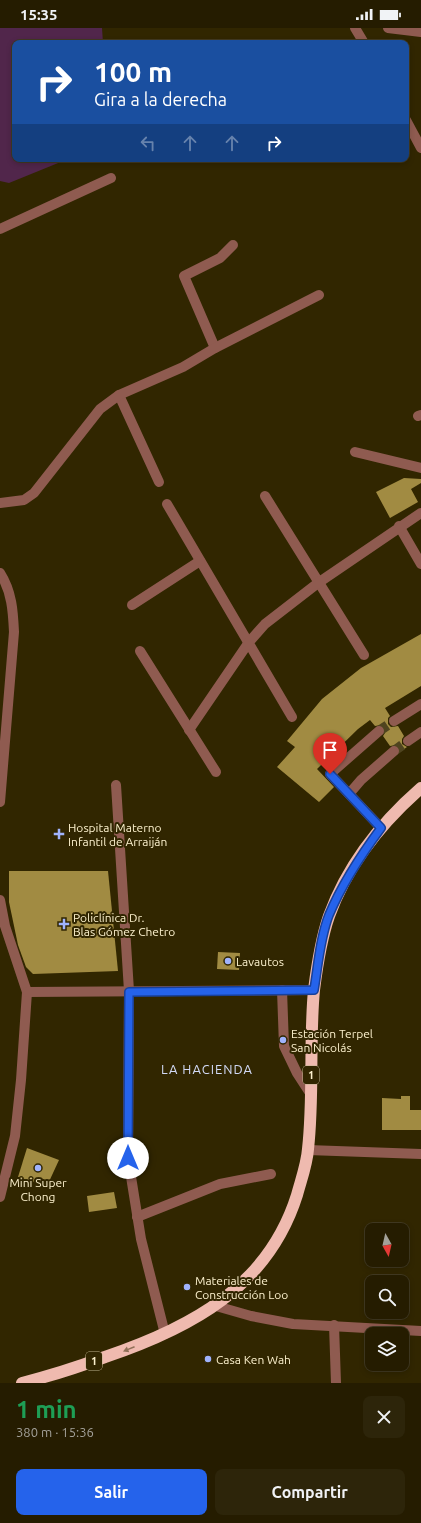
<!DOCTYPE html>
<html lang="es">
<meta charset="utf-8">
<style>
body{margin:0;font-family:Ubuntu,sans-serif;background:#2d250a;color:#f1f3f6;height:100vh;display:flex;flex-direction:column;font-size:15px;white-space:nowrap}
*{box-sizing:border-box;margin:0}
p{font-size:13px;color:#a3a199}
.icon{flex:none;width:22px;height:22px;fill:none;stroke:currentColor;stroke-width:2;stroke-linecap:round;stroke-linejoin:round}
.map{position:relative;height:1355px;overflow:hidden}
.sheet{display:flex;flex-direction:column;background:#251c00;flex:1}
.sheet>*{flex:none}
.guide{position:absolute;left:12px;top:12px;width:397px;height:122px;border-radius:8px;box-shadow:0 2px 6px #0003,0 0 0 1px #423a22;background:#1a4fa0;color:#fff;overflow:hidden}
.needle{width:26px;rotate:172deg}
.buttons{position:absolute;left:365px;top:1195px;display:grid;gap:8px}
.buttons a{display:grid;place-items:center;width:44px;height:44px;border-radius:8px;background:#251c00;box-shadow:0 2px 6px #0003,0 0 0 1px #423a22;font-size:20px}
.pin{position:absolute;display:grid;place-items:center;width:34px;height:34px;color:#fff;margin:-41px -17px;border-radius:50% 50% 50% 0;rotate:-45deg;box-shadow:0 0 4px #0007}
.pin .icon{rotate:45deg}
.me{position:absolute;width:44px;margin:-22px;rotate:0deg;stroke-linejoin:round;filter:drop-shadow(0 0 3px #0008)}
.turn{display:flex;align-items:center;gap:14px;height:84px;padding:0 16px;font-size:18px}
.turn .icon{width:52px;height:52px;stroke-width:2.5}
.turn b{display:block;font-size:28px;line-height:34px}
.lanes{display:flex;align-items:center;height:38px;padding:0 16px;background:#0003;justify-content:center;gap:20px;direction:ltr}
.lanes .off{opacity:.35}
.round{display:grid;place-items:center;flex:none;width:42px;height:42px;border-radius:8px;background:#2d250a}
.head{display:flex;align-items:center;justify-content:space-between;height:68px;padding:0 16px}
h1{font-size:24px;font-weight:600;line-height:30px;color:#1e9e55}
.primary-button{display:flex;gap:8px;margin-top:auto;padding:8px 16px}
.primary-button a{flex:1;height:46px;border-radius:8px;background:#2563eb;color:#fff;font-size:16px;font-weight:600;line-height:46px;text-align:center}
.primary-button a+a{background:#2d250a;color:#f1f3f6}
.status{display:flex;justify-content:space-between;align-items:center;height:28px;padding:0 20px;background:#251c00;direction:ltr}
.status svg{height:11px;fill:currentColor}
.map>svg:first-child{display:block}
.green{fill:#51264b}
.building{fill:#a18b42}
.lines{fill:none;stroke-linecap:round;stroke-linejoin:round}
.minor-tunnel{stroke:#4f441f;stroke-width:10;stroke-dasharray:10 5;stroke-linecap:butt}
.minor{stroke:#8f5b50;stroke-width:10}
.highway{stroke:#efbaaf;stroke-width:12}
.oneway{fill:#907058}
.route-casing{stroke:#184099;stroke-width:10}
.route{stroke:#2563eb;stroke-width:7}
.poi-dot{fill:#a0b3fd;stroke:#312600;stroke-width:1.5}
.labels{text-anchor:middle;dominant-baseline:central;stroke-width:4;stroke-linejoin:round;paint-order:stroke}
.shield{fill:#312600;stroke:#beb38f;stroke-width:1}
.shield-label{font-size:11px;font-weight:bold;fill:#fbf0cc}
.poi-label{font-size:12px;fill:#fbf0cc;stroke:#312600;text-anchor:start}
.neighbourhood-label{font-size:13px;letter-spacing:1px;fill:#d2daf6;stroke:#312600}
</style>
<div class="status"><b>15:35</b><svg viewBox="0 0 49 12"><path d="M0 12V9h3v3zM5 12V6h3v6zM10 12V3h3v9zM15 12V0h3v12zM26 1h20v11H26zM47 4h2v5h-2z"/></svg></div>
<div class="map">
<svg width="421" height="1355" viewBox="0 0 421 1355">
<rect width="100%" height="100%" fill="#312600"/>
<path class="green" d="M0 0H102L103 15H15V131H68L9 155 0 153Z"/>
<g class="building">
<path d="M404 450 421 451V455L411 461 418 474 390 490 376 464Z"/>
<path d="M421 606V658L385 680 390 688 388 690V696L391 699 398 698 404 708 402 711V716L407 719 400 724 396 717 390 718 383 708 385 705 384 699 381 697 375 698 370 692 358 701 317 741 334 759 319 774 277 739 295 719 287 713 322 671 361 640Z"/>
<path d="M9 843H108L118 943 33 946 26 939 18 917 9 874Z"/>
<path d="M218 924 240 925 239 942 217 941Z"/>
<path d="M401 1068H410V1082H421V1102H382V1070L401 1071Z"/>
<path d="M27 1120 59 1132 47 1158 18 1149Z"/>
<path d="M114 1164 117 1180 89 1184 87 1168Z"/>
</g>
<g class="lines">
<g class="minor-tunnel">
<path d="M379 703 394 693"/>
<path d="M394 723 408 713"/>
</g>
<g class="minor">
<path d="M355 0 364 15"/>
<path d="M388 0 421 4"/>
<path d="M406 92 421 120"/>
<path d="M0 201 111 150"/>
<path d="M215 320 184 248 220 230 233 217"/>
<path d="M119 367 159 454"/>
<path d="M418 388 421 387"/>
<path d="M355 424 421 440"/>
<path d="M265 468 364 627"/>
<path d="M0 475 24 472 34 465 100 381 119 367 183 339 215 320 319 267"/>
<path d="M167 476 292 689"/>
<path d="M399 498 421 536"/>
<path d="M0 545C12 564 13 583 14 604L0 774"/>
<path d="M132 577 200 533"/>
<path d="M140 623 216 744"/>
<path d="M394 693 421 676"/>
<path d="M189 702 249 614 265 596 318 555 421 485"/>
<path d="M408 713 421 704"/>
<path d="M116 757 129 963 128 1130 141 1211 165 1306"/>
<path d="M349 766 330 746 379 703"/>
<path d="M381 800 349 766 361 752 394 723"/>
<path d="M0 872 5 898 27 964 21 1052 15 1108 0 1169"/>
<path d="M282 962 284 1018 297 1045 310 1065"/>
<path d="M27 964 314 962"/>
<path d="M308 1122 421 1126"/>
<path d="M137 1189 220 1156 271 1146"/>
<path d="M216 1278 251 1288 293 1296 421 1303"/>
<path d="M334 1297 336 1355"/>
</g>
<path class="highway" d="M22 1355C50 1348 78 1339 105 1329 191 1300 268 1259 297 1167 301 1152 307 1136 308 1121 314 1068 309 1014 314 962 317 938 321 911 329 888 347 838 382 794 421 760"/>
</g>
<defs><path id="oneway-solid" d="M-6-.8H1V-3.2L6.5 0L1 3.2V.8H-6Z"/></defs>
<use class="oneway" href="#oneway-solid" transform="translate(129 1321) rotate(158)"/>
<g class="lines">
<g class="route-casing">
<path id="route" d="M128 1130 129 964 314 962C318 938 320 910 329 887 342 856 361 827 381 800L330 746"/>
</g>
<use href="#route" class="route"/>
</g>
<g class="poi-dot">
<path d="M57 800h4v4h4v4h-4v4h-4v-4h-4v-4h4z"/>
<path d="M62 890h4v4h4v4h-4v4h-4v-4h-4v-4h4z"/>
<circle cx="228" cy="933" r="4"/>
<circle cx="283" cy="1012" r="4"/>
<circle cx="38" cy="1140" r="4"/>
<circle cx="187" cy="1259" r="4"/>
<circle cx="208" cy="1331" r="4"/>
</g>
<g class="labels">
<g class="shield">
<rect x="303" y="1038" width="16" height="18" rx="3"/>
<rect x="86" y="1324" width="16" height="18" rx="3"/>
</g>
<g class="shield-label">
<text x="311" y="1047">1</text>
<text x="94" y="1333">1</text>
</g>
<g class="poi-label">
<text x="68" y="799">Hospital Materno<tspan x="68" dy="14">Infantil de Arraiján</tspan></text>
<text x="73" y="889">Policlínica Dr.<tspan x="73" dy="14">Blas Gómez Chetro</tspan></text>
<text x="236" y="933">Lavautos</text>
<text x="291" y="1005">Estación Terpel<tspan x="291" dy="14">San Nicolás</tspan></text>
<text x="38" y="1154" text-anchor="middle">Mini Super<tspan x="38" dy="14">Chong</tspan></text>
<text x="195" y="1252">Materiales de<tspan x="195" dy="14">Construcción Loo</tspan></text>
<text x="216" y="1331">Casa Ken Wah</text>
</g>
<g class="neighbourhood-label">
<text x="207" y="1041">LA HACIENDA</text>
</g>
</g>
</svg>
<div class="buttons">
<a><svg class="needle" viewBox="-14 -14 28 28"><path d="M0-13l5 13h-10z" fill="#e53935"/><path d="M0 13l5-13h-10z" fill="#a3a199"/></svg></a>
<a><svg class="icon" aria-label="search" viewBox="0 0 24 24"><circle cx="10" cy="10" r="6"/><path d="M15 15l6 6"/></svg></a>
<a><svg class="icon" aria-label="layers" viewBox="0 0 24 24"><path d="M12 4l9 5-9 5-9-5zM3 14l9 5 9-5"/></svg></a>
</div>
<div class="pin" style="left:330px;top:746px;background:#d93025"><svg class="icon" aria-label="arrive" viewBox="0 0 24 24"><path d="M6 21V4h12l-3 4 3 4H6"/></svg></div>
<svg class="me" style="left:128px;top:1130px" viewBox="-20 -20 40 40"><circle r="19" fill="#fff"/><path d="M0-13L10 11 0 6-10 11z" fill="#2563eb"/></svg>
<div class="guide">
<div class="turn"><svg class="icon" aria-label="right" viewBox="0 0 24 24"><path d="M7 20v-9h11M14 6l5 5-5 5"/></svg><div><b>100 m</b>Gira a la derecha</div></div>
<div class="lanes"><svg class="icon off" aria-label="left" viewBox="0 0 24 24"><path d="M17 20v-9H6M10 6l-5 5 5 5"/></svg><svg class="icon off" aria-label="ahead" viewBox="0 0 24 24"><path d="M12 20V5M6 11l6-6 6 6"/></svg><svg class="icon off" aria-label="ahead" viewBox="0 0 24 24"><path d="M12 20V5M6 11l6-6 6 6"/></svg><svg class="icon" aria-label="right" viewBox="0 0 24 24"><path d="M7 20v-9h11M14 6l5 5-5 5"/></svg></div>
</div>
</div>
<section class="sheet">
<div class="head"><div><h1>1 min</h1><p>380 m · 15:36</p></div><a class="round"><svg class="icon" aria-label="close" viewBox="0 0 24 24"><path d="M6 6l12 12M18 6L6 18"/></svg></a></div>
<div class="primary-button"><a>Salir</a><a>Compartir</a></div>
</section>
